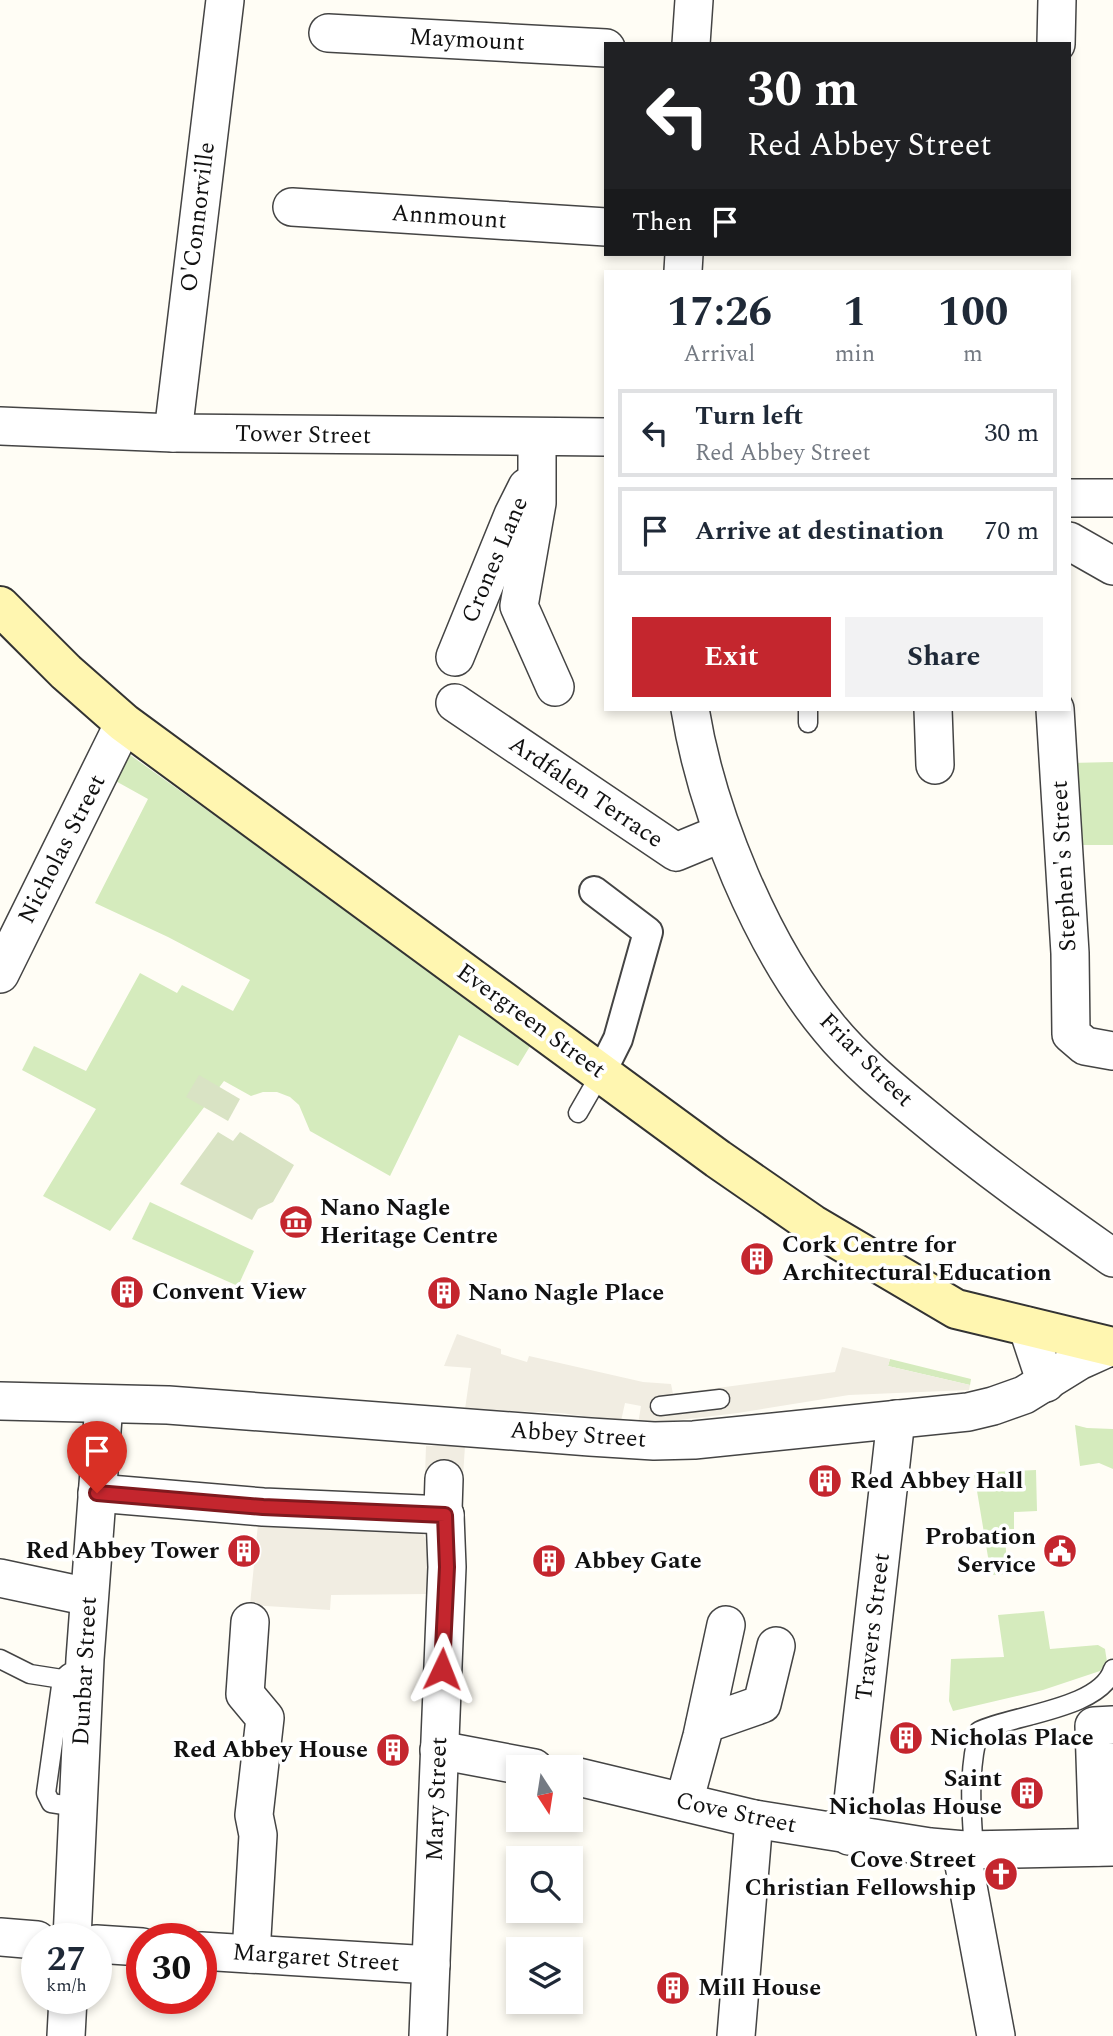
<!DOCTYPE html>
<style>
body{margin:0;font-family:Spectral,serif;background:#f2f2f3;color:#1f2937;height:100vh;display:flex;flex-direction:column;font-size:26px;white-space:nowrap}
*{box-sizing:border-box;margin:0}
p{font-size:23px;color:#747a83}
.icon{flex:none;width:38px;height:38px;fill:none;stroke:currentColor;stroke-width:2;stroke-linecap:round;stroke-linejoin:round}
.map{position:relative;flex:1;overflow:hidden}
.details{position:absolute;left:604px;top:270px;width:467px;height:441px;display:flex;flex-direction:column;background:#fff;border-radius:0px;box-shadow:0 4px 10px #0003}
.details>*{flex:none}
.hud{position:absolute;left:604px;top:42px;width:467px;height:214px;border-radius:0px;box-shadow:0 4px 10px #0003;background:#202124;color:#fff;overflow:hidden}
.needle{width:46px;rotate:168deg}
.tools{position:absolute;left:506px;top:1755px;display:grid;gap:14px}
.tools a{display:grid;place-items:center;width:77px;height:77px;border-radius:0px;background:#fff;box-shadow:0 4px 10px #0003;font-size:35px}
.speed{position:absolute;left:21px;top:1923px;display:flex;gap:14px;font-size:35px;font-weight:700;text-align:center}
.speed>*{display:grid;place-content:center;width:91px;height:91px;border-radius:50%;background:#fff;box-shadow:0 4px 10px #0003;line-height:1}
.speed small{font-size:18px;font-weight:400}
.speed .limit{border:10px solid #d22;background:#fff;color:#111}
.pin{position:absolute;display:grid;place-items:center;width:60px;height:60px;color:#fff;margin:-72px -30px;border-radius:50% 50% 50% 0;rotate:-45deg;box-shadow:0 0 7px #0007}
.pin .icon{rotate:45deg}
.me{position:absolute;width:77px;margin:-38px;rotate:2deg;stroke-linejoin:round;filter:drop-shadow(0 0 5px #0008)}
.turn{display:flex;align-items:center;gap:24px;height:147px;padding:0 28px;font-size:32px}
.turn .icon{width:91px;height:91px;stroke-width:2.5}
.turn b{display:block;font-size:49px;line-height:60px}
.then{display:flex;align-items:center;height:66px;padding:0 28px;background:#0003;gap:14px;font-size:26px}
.eta{display:flex;justify-content:space-evenly;align-items:center;height:119px;text-align:center}
.eta b{font-size:42px;font-weight:700;line-height:49px}
.action{display:flex;gap:14px;margin-top:auto;padding:14px 28px}
.action a{flex:1;height:80px;border-radius:0px;background:#c4262e;color:#fff;font-size:28px;font-weight:700;line-height:80px;text-align:center}
.action a+a{background:#f2f2f3;color:#1f2937}
ul{padding:0;list-style:none}
li{display:flex;align-items:center;gap:21px;height:88px;margin:0 14px 10px;padding:0 14px;border:4px solid #e0e1e3;border-radius:0px}
li div{flex:1}
li b{display:block;font-size:26px}
li em{font-style:normal}
.map>svg:first-child{display:block}
.green{fill:#d5ebbd}
.cemetery{fill:#d9e3c4}
.plaza{fill:#f1ede2}
.lines{fill:none;stroke-linecap:round;stroke-linejoin:round}
.service-casing{stroke:#444;stroke-width:21}
.pedestrian-casing{stroke:#444;stroke-width:32}
.minor-casing{stroke:#444;stroke-width:40}
.secondary-casing{stroke:#333;stroke-width:42}
.service{stroke:#fff;stroke-width:18}
.pedestrian{stroke:#fff;stroke-width:28}
.minor{stroke:#fff;stroke-width:37}
.secondary{stroke:#fff6b0;stroke-width:38}
.route-casing{stroke:#7f191e;stroke-width:18}
.route{stroke:#c4262e;stroke-width:12}
.labels{text-anchor:middle;dominant-baseline:central;stroke-width:7;stroke-linejoin:round;paint-order:stroke}
.street-label{font-size:24px;fill:#111;stroke:#fff}
.poi-label{font-size:24px;font-weight:bold;fill:#111;stroke:#fff;text-anchor:start}
</style>
<div class="map">
<svg width="1113" height="2036" viewBox="0 0 1113 2036">
<rect width="100%" height="100%" fill="#fffdf5"/>
<g class="green">
<path d="M126 752 532 1043 518 1066 459 1035 390 1176 310 1131 299 1105 290 1097 277 1092H263L251 1096 224 1081 110 1231 43 1196 96 1109 22 1070 34 1046 86 1071 140 973 177 993 182 985 233 1011 250 980 168 937 95 903 148 799 112 779Z"/>
<path d="M1113 762V845H1078L1070 763Z"/>
<path d="M150 1202 254 1251 238 1286 132 1239Z"/>
<path d="M890 1359 971 1379 970 1385 888 1366Z"/>
<path d="M1075 1425 1087 1428 1113 1429V1469L1099 1463 1080 1466Z"/>
<path d="M1036 1470 1037 1511 1014 1512V1529H1005L1007 1574 991 1575 974 1473Z"/>
<path d="M1044 1611 1050 1649 1098 1645 1105 1649 1107 1662 1100 1671 1043 1690 953 1711 949 1701 951 1659 1004 1657 998 1615Z"/>
</g>
<g class="cemetery">
<path d="M199 1075 240 1099 228 1121 186 1097Z"/>
<path d="M218 1132 233 1141 240 1132 294 1165 273 1202 258 1209 252 1220 180 1184Z"/>
</g>
<g class="plaza">
<path d="M457 1334 501 1349V1354L527 1362 529 1356 643 1382 671 1384 673 1394 835 1372 842 1347 890 1359 888 1366 970 1385 969 1390 849 1395 738 1413 645 1424H638L641 1406 625 1403 621 1421 561 1413 465 1409 471 1368 444 1366Z"/>
<path d="M426 1446H465L463 1476 425 1475Z"/>
<path d="M258 1524 420 1528 428 1544 427 1594 331 1595 330 1610 250 1605Z"/>
</g>
<g class="lines">
<g class="service-casing">
<g id="service">
<path d="M808 723V709"/>
<path d="M578 1113 601 1073"/>
<path d="M660 1406 720 1399"/>
<path d="M0 1659 30 1674 62 1679 69 1673"/>
<path d="M62 1679 46 1793 51 1803 77 1807"/>
<path d="M974 1850C971 1811 968 1768 979 1731 1012 1715 1101 1709 1113 1669"/>
</g>
</g>
<g class="pedestrian-casing">
<path id="pedestrian" d="M594 891 648 932 618 1039 601 1073"/>
</g>
<g class="minor-casing">
<g id="minor">
<path d="M328 33 606 48"/>
<path d="M691 44 694 0"/>
<path d="M1056 44 1057 0"/>
<path d="M292 207 606 227"/>
<path d="M683 271 684 254"/>
<path d="M0 426 173 433 606 437"/>
<path d="M173 433 225 0"/>
<path d="M537 437V503L519 606 555 687"/>
<path d="M1069 498H1113"/>
<path d="M1069 541 1113 566"/>
<path d="M455 657 513 515 527 487"/>
<path d="M455 703 676 852 722 833"/>
<path d="M690 709C707 813 761 946 829 1028 855 1060 889 1088 922 1115 983 1166 1048 1212 1113 1258"/>
<path d="M933 709 935 765"/>
<path d="M1055 709 1070 953 1071 1034 1085 1046 1113 1051"/>
<path d="M0 974 124 723"/>
<path d="M1027 1326 1046 1383"/>
<path d="M0 1401 168 1405 590 1437 654 1441 694 1440 968 1412 993 1406 1024 1395 1079 1361 1110 1347"/>
<path d="M97 1493 263 1507 445 1515"/>
<path d="M0 1578 89 1597"/>
<path d="M250 1622 245 1694 265 1718 254 1815 258 1835 251 1954"/>
<path d="M705 1724 762 1704 776 1646"/>
<path d="M439 1750 534 1768"/>
<path d="M570 1775 754 1819 930 1847 965 1850 1113 1847"/>
<path d="M684 1802 702 1736 726 1625"/>
<path d="M849 1836 896 1419"/>
<path d="M1098 1847 1094 1726 1113 1725"/>
<path d="M965 1850 964 1865 996 2036"/>
<path d="M0 1937 37 1940"/>
<path d="M72 1939 85 1659 104 1404"/>
<path d="M96 1944 142 1947"/>
<path d="M201 1951 431 1965"/>
<path d="M66 2036 68 1998"/>
<path d="M428 2036 447 1567 445 1515 443 1510 444 1479"/>
<path d="M736 2036 754 1819"/>
</g>
</g>
<g class="secondary-casing">
<path id="secondary" d="M0 606 66 672 124 723 718 1159 812 1224 956 1309 1113 1347"/>
</g>
<use href="#service" class="service"/>
<use href="#pedestrian" class="pedestrian"/>
<use href="#minor" class="minor"/>
<use href="#secondary" class="secondary"/>
</g>
<g class="lines">
<g class="route-casing">
<path id="route" d="M97 1493 263 1507 445 1515 447 1567 442 1669"/>
</g>
<use href="#route" class="route"/>
</g>
<defs>
<g id="museum-disc" transform="scale(1.75)"><circle r="9.5" fill="#c4262e" stroke="#fff"/><path d="M0-6L6-3V-2H-6V-3ZM-5-1h2V3h-2ZM-1-1h2V3h-2ZM3-1h2V3H3ZM-6 4H6V6H-6Z" fill="#fff"/></g>
<g id="building-disc" transform="scale(1.75)"><circle r="9.5" fill="#c4262e" stroke="#fff"/><path d="M-4-6H4V6H1V3H-1V6H-4ZM-2.5-4.3h1.7v1.8h-1.7ZM.8-4.3h1.7v1.8H.8ZM-2.5-1h1.7V.8h-1.7ZM.8-1h1.7V.8H.8Z" fill="#fff"/></g>
<g id="civic-disc" transform="scale(1.75)"><circle r="9.5" fill="#c4262e" stroke="#fff"/><path d="M-.6-6.5H3V-4.5H.6V-3L4-1V1h2V6H-6V1h2V-1L-.6-3ZM-1.2 2.5V6h2.4V2.5Z" fill="#fff"/></g>
<g id="church-disc" transform="scale(1.75)"><circle r="9.5" fill="#c4262e" stroke="#fff"/><path d="M-1.2-6h2.4v3.5h3.3v2.4h-3.3V6h-2.4V-.1h-3.3v-2.4h3.3Z" fill="#fff"/></g>
</defs>
<g fill-rule="evenodd">
<use href="#museum-disc" x="296" y="1222"/>
<use href="#building-disc" x="757" y="1259"/>
<use href="#building-disc" x="127" y="1292"/>
<use href="#building-disc" x="444" y="1293"/>
<use href="#building-disc" x="825" y="1481"/>
<use href="#building-disc" x="244" y="1551"/>
<use href="#civic-disc" x="1060" y="1551"/>
<use href="#building-disc" x="549" y="1561"/>
<use href="#building-disc" x="906" y="1738"/>
<use href="#building-disc" x="393" y="1750"/>
<use href="#building-disc" x="1027" y="1793"/>
<use href="#church-disc" x="1001" y="1874"/>
<use href="#building-disc" x="673" y="1988"/>
</g>
<g class="labels">
<g class="street-label">
<text transform="translate(467 40) rotate(3)">Maymount</text>
<text transform="translate(198 217) rotate(-83)">O'Connorville</text>
<text transform="translate(449 217) rotate(4)">Annmount</text>
<text transform="translate(303 435) rotate(1)">Tower Street</text>
<text transform="translate(495 560) rotate(-67)">Crones Lane</text>
<text transform="translate(586 792) rotate(34)">Ardfalen Terrace</text>
<text transform="translate(62 849) rotate(-63)">Nicholas Street</text>
<text transform="translate(1064 866) rotate(-93)">Stephen's Street</text>
<text transform="translate(531 1021) rotate(36)">Evergreen Street</text>
<text transform="translate(866 1060) rotate(45)">Friar Street</text>
<text transform="translate(578 1435) rotate(4)">Abbey Street</text>
<text transform="translate(873 1627) rotate(-83)">Travers Street</text>
<text transform="translate(85 1671) rotate(-87)">Dunbar Street</text>
<text transform="translate(437 1799) rotate(-88)">Mary Street</text>
<text transform="translate(736 1813) rotate(12)">Cove Street</text>
<text transform="translate(316 1958) rotate(4)">Margaret Street</text>
</g>
<g class="poi-label">
<text x="320" y="1208">Nano Nagle<tspan x="320" dy="28">Heritage Centre</tspan></text>
<text x="782" y="1245">Cork Centre for<tspan x="782" dy="28">Architectural Education</tspan></text>
<text x="152" y="1292">Convent View</text>
<text x="468" y="1293">Nano Nagle Place</text>
<text x="850" y="1481">Red Abbey Hall</text>
<text x="1036" y="1537" text-anchor="end">Probation<tspan x="1036" dy="28">Service</tspan></text>
<text x="219" y="1551" text-anchor="end">Red Abbey Tower</text>
<text x="574" y="1561">Abbey Gate</text>
<text x="930" y="1738">Nicholas Place</text>
<text x="368" y="1750" text-anchor="end">Red Abbey House</text>
<text x="1002" y="1779" text-anchor="end">Saint<tspan x="1002" dy="28">Nicholas House</tspan></text>
<text x="976" y="1860" text-anchor="end">Cove Street<tspan x="976" dy="28">Christian Fellowship</tspan></text>
<text x="698" y="1988">Mill House</text>
</g>
</g>
</svg>
<div class="tools">
<a><svg class="needle" viewBox="-14 -14 28 28"><path d="M0-13l5 13h-10z" fill="#e53935"/><path d="M0 13l5-13h-10z" fill="#747a83"/></svg></a>
<a><svg class="icon" aria-label="search" viewBox="0 0 24 24"><circle cx="10" cy="10" r="6"/><path d="M15 15l6 6"/></svg></a>
<a><svg class="icon" aria-label="layers" viewBox="0 0 24 24"><path d="M12 4l9 5-9 5-9-5zM3 14l9 5 9-5"/></svg></a>
</div>
<div class="speed"><div>27<small>km/h</small></div><div class="limit">30</div></div>
<div class="pin" style="left:97px;top:1493px;background:#d93025"><svg class="icon" aria-label="arrive" viewBox="0 0 24 24"><path d="M6 21V4h12l-3 4 3 4H6"/></svg></div>
<svg class="me" style="left:442px;top:1669px" viewBox="-20 -20 40 40"><path d="M0-17L14 15 0 8-14 15z" fill="#c4262e" stroke="#fff" stroke-width="4"/></svg>
<div class="hud">
<div class="turn"><svg class="icon" aria-label="left" viewBox="0 0 24 24"><path d="M17 20v-9H6M10 6l-5 5 5 5"/></svg><div><b>30 m</b>Red Abbey Street</div></div>
<div class="then">Then<svg class="icon" aria-label="arrive" viewBox="0 0 24 24"><path d="M6 21V4h12l-3 4 3 4H6"/></svg></div>
</div>
<section class="details">
<div class="eta">
<div><b>17:26</b><p>Arrival</p></div>
<div><b>1</b><p>min</p></div>
<div><b>100</b><p>m</p></div>
</div>
<ul>
<li><svg class="icon" aria-label="left" viewBox="0 0 24 24"><path d="M17 20v-9H6M10 6l-5 5 5 5"/></svg><div><b>Turn left</b><p>Red Abbey Street</p></div><em>30 m</em></li>
<li><svg class="icon" aria-label="arrive" viewBox="0 0 24 24"><path d="M6 21V4h12l-3 4 3 4H6"/></svg><div><b>Arrive at destination</b></div><em>70 m</em></li>
</ul>
<div class="action"><a>Exit</a><a>Share</a></div>
</section>
</div>
